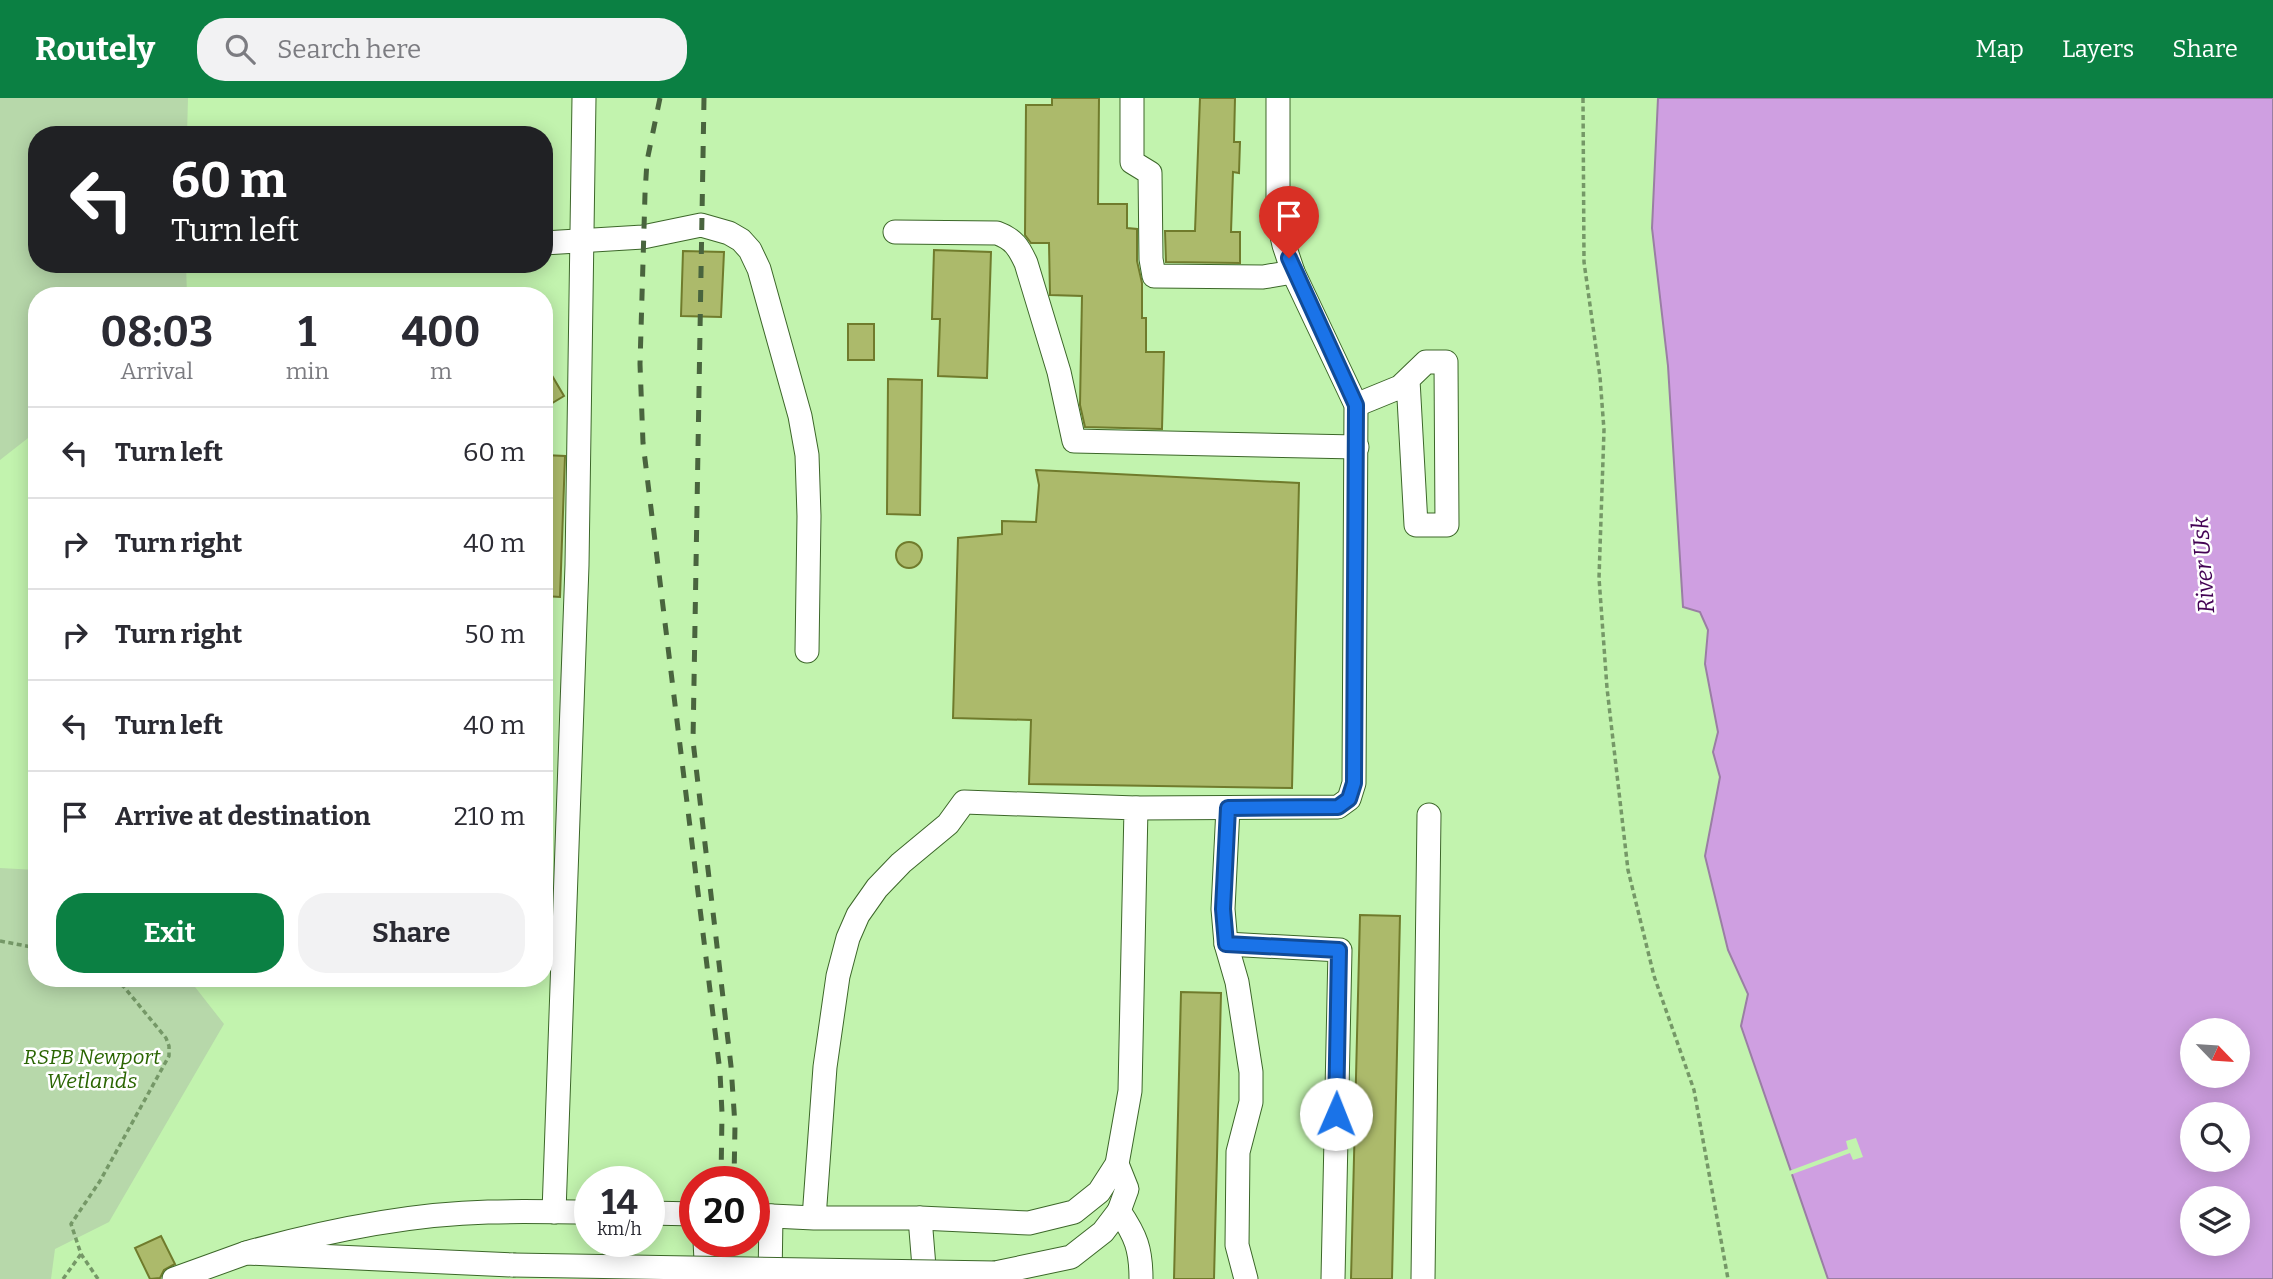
<!DOCTYPE html>
<style>
body{margin:0;font-family:Bitter,serif;background:#f2f2f3;color:#2b2b33;height:100vh;display:flex;flex-direction:column;font-size:26px;white-space:nowrap}
*{box-sizing:border-box;margin:0}
p{font-size:23px;color:#7c7c81}
.icon{flex:none;width:38px;height:38px;fill:none;stroke:currentColor;stroke-width:2;stroke-linecap:round;stroke-linejoin:round}
.map{position:relative;flex:1;overflow:hidden}
.panel{position:absolute;left:28px;top:189px;width:525px;height:700px;display:flex;flex-direction:column;background:#fff;border-radius:28px;box-shadow:0 4px 18px #0003}
.panel>*{flex:none}
.guide{position:absolute;left:28px;top:28px;width:525px;height:147px;border-radius:28px;box-shadow:0 4px 18px #0003;background:#202124;color:#fff;overflow:hidden}
.needle{width:46px;rotate:115deg}
.tools{position:absolute;left:2180px;top:920px;display:grid;gap:14px}
.tools a{display:grid;place-items:center;width:70px;height:70px;border-radius:50%;background:#fff;box-shadow:0 4px 18px #0003;font-size:35px}
.speed{position:absolute;left:574px;top:1068px;display:flex;gap:14px;font-size:35px;font-weight:700;text-align:center}
.speed>*{display:grid;place-content:center;width:91px;height:91px;border-radius:50%;background:#fff;box-shadow:0 4px 18px #0003;line-height:1}
.speed small{font-size:18px;font-weight:400}
.speed .limit{border:10px solid #d22;background:#fff;color:#111}
.pin{position:absolute;display:grid;place-items:center;width:60px;height:60px;color:#fff;margin:-72px -30px;border-radius:50% 50% 50% 0;rotate:-45deg;box-shadow:0 0 7px #0007}
.pin .icon{rotate:45deg}
.me{position:absolute;width:77px;margin:-38px;rotate:1deg;stroke-linejoin:round;filter:drop-shadow(0 0 5px #0008)}
.turn{display:flex;align-items:center;gap:24px;height:147px;padding:0 28px;font-size:32px}
.turn .icon{width:91px;height:91px;stroke-width:2.5}
.turn b{display:block;font-size:49px;line-height:60px}
.eta{display:flex;justify-content:space-evenly;align-items:center;height:119px;text-align:center}
.eta b{font-size:42px;font-weight:700;line-height:49px}
.button{display:flex;gap:14px;margin-top:auto;padding:14px 28px}
.button a{flex:1;height:80px;border-radius:28px;background:#0b8043;color:#fff;font-size:28px;font-weight:700;line-height:80px;text-align:center}
.button a+a{background:#f2f2f3;color:#2b2b33}
ul{padding:0;list-style:none}
li{display:flex;align-items:center;gap:21px;height:91px;padding:0 28px;border-top:2px solid #e1e1e2}
li div{flex:1}
li b{display:block;font-size:26px}
li em{font-style:normal}
header{display:flex;align-items:center;gap:42px;box-sizing:border-box;height:98px;padding:0 35px;background:#0b8043;color:#fff}
header strong{font-size:33px}
nav{display:flex;gap:38px;margin-inline-start:auto;font-size:24px}
.search{width:490px;height:63px;background:#f2f2f3;display:flex;align-items:center;gap:18px;box-sizing:border-box;padding:0 24px;border-radius:28px;color:#7c7c81;font-size:26px}
.map>svg:first-child{display:block}
.green{fill:#b7d8aa}
.water{fill:#cf9fe1;stroke:#9a7ea4;stroke-width:2;fill-rule:evenodd}
.pier{fill:#c2f3ae}
.building{fill:#acba6b;stroke:#707b2c;stroke-width:2}
.lines{fill:none;stroke-linecap:round;stroke-linejoin:round}
.minor-casing{stroke:#3c6729;stroke-width:25}
.path{stroke:#759867;stroke-width:3.5;stroke-dasharray:5 3.5;stroke-linecap:butt}
.minor{stroke:#fff;stroke-width:23}
.rail{stroke:#49643e;stroke-width:5;stroke-dasharray:12 12;stroke-linecap:butt}
.minor-bridge-casing{stroke:#3c6729;stroke-width:25;stroke-linecap:butt}
.minor-bridge{stroke:#fff;stroke-width:23}
.route-casing{stroke:#114b97;stroke-width:18}
.route{stroke:#1a73e8;stroke-width:12}
.labels{text-anchor:middle;dominant-baseline:central;stroke-width:5;stroke-linejoin:round;paint-order:stroke}
.park-label{font-size:21px;font-style:italic;fill:#2a6502;stroke:#fff}
.water-label{font-size:23px;font-style:italic;fill:#430254;stroke:#fff}
</style>
<header>
<strong>Routely</strong>
<div class="search"><svg class="icon" aria-label="search" viewBox="0 0 24 24"><circle cx="10" cy="10" r="6"/><path d="M15 15l6 6"/></svg>Search here</div>
<nav><a>Map</a><a>Layers</a><a>Share</a></nav>
</header>
<div class="map">
<svg width="2273" height="1181" viewBox="0 0 2273 1181">
<rect width="100%" height="100%" fill="#c2f3ae"/>
<g class="green">
<path d="M0 0H188L187 37H37V166H186L187 198H37V333L0 362Z"/>
<path d="M0 770 37 772V880H188L224 926 109 1124 55 1151 51 1181H0Z"/>
</g>
<path class="water" d="M1658 0H2273V1181H1828L1741 928 1748 896 1728 852 1705 758 1720 679 1713 654 1718 634 1705 566 1708 532 1700 514 1683 509 1668 268 1652 130ZM2193 933H2238V978H2193ZM2193 1017H2238V1062H2193ZM2193 1101H2238V1146H2193Z"/>
<path class="pier" d="M1856 1040 1863 1059 1853 1062 1850 1055 1790 1077 1789 1073 1848 1051 1846 1043Z"/>
<g class="building">
<path d="M1052 0H1099L1098 106H1127V130L1137 131V163L1142 185V220H1146V254H1164L1162 331 1085 329 1080 307 1082 198 1050 197 1049 145H1031L1025 137 1026 7H1052Z"/>
<path d="M1200 0H1235L1234 44H1240L1239 75 1233 74 1231 134H1240V165L1166 164 1165 133H1195Z"/>
<path d="M934 152 991 154 987 280 938 278 940 221H932Z"/>
<path d="M683 153 724 154 721 219 681 218Z"/>
<rect x="848" y="226" width="26" height="36"/>
<path d="M544 264 564 298 544 310Z"/>
<path d="M888 281 922 282 920 417 887 416Z"/>
<path d="M544 357 565 358 560 499 544 498Z"/>
<path d="M1036 372 1299 385 1292 690 1029 686 1031 622 953 620 958 440 1002 436V423L1036 424 1039 387Z"/>
<circle cx="909" cy="457" r="13"/>
<path d="M1360 817 1400 818 1392 1181H1351Z"/>
<path d="M1181 894 1221 895 1214 1181H1174Z"/>
<path d="M161 1138 175 1166 164 1172 160 1180 150 1181 135 1150Z"/>
</g>
<g class="lines">
<g class="minor-casing">
<g id="minor">
<path d="M1132 0V64L1150 75 1151 161 1154 178 1263 179 1293 174"/>
<path d="M895 134 997 135C1014 141 1019 150 1026 165L1059 274 1074 343 1357 349"/>
<path d="M544 145 643 139 701 127 729 135 741 142 750 152 759 171 800 318 807 357 809 418 807 553"/>
<path d="M1356 307 1400 289 1426 264H1446L1447 427H1416L1408 282"/>
<path d="M1136 710 1338 709 1349 701 1354 685 1356 307 1293 174 1284 147 1278 121V0"/>
<path d="M1228 710 1223 811 1226 846 1237 884 1251 974V1004L1238 1054 1237 1147 1246 1181"/>
<path d="M1226 846 1340 852 1333 1181"/>
<path d="M1117 1066 1127 1091 1119 1113"/>
<path d="M554 1114 577 467 584 0"/>
<path d="M649 1115 695 1116"/>
<path d="M754 1117 814 1120H920L1029 1125 1074 1114 1099 1094 1117 1066 1130 993 1136 710 964 704 948 726 901 765 877 790 858 817 848 840 838 878 825 969 814 1120"/>
<path d="M920 1120 925 1181"/>
<path d="M705 1143 707 1181"/>
<path d="M246 1155C325 1133 406 1116 488 1114 522 1113 556 1114 590 1114"/>
<path d="M995 1175 1071 1159 1103 1134 1119 1113C1136 1138 1141 1151 1141 1181"/>
<path d="M174 1181 246 1155 513 1167"/>
<path d="M613 1181 615 1143"/>
<path d="M770 1181 771 1118"/>
<path d="M1423 1181 1429 717"/>
</g>
</g>
<g class="path">
<path d="M1583 0 1584 164 1600 279 1604 332 1599 480 1607 590 1628 772 1654 878 1694 992 1728 1181"/>
<path d="M0 843 37 850"/>
<path d="M63 1181 81 1156"/>
<path d="M98 1181 81 1156 71 1126 100 1083 169 958V948L166 940 124 889 113 880"/>
</g>
<use href="#minor" class="minor"/>
<g class="rail">
<path d="M660 0 647 63 645 96 640 266 643 345 720 974 722 1015 721 1083"/>
<path d="M704 0 693 643 731 968 735 1027 734 1083"/>
<path d="M732 1181 733 1143"/>
</g>
<g class="minor-bridge-casing">
<path id="minor-bridge" d="M513 1167 995 1175"/>
</g>
<use href="#minor-bridge" class="minor-bridge"/>
</g>
<g class="lines">
<g class="route-casing">
<path id="route" d="M1289 160 1356 307 1354 685 1349 701 1338 709 1228 710 1223 811 1226 846 1339 852 1336 1016"/>
</g>
<use href="#route" class="route"/>
</g>
<g class="labels">
<g class="park-label">
<text x="92" y="959">RSPB Newport<tspan x="92" dy="24">Wetlands</tspan></text>
</g>
<g class="water-label">
<text transform="translate(2203 467) rotate(-94)">River Usk</text>
</g>
</g>
</svg>
<div class="tools">
<a><svg class="needle" viewBox="-14 -14 28 28"><path d="M0-13l5 13h-10z" fill="#e53935"/><path d="M0 13l5-13h-10z" fill="#7c7c81"/></svg></a>
<a><svg class="icon" aria-label="search" viewBox="0 0 24 24"><circle cx="10" cy="10" r="6"/><path d="M15 15l6 6"/></svg></a>
<a><svg class="icon" aria-label="layers" viewBox="0 0 24 24"><path d="M12 4l9 5-9 5-9-5zM3 14l9 5 9-5"/></svg></a>
</div>
<div class="speed"><div>14<small>km/h</small></div><div class="limit">20</div></div>
<div class="pin" style="left:1289px;top:160px;background:#d93025"><svg class="icon" aria-label="arrive" viewBox="0 0 24 24"><path d="M6 21V4h12l-3 4 3 4H6"/></svg></div>
<svg class="me" style="left:1336px;top:1016px" viewBox="-20 -20 40 40"><circle r="19" fill="#fff"/><path d="M0-13L10 11 0 6-10 11z" fill="#1a73e8"/></svg>
<div class="guide">
<div class="turn"><svg class="icon" aria-label="left" viewBox="0 0 24 24"><path d="M17 20v-9H6M10 6l-5 5 5 5"/></svg><div><b>60 m</b>Turn left</div></div>
</div>
<section class="panel">
<div class="eta">
<div><b>08:03</b><p>Arrival</p></div>
<div><b>1</b><p>min</p></div>
<div><b>400</b><p>m</p></div>
</div>
<ul>
<li><svg class="icon" aria-label="left" viewBox="0 0 24 24"><path d="M17 20v-9H6M10 6l-5 5 5 5"/></svg><div><b>Turn left</b></div><em>60 m</em></li>
<li><svg class="icon" aria-label="right" viewBox="0 0 24 24"><path d="M7 20v-9h11M14 6l5 5-5 5"/></svg><div><b>Turn right</b></div><em>40 m</em></li>
<li><svg class="icon" aria-label="right" viewBox="0 0 24 24"><path d="M7 20v-9h11M14 6l5 5-5 5"/></svg><div><b>Turn right</b></div><em>50 m</em></li>
<li><svg class="icon" aria-label="left" viewBox="0 0 24 24"><path d="M17 20v-9H6M10 6l-5 5 5 5"/></svg><div><b>Turn left</b></div><em>40 m</em></li>
<li><svg class="icon" aria-label="arrive" viewBox="0 0 24 24"><path d="M6 21V4h12l-3 4 3 4H6"/></svg><div><b>Arrive at destination</b></div><em>210 m</em></li>
</ul>
<div class="button"><a>Exit</a><a>Share</a></div>
</section>
</div>
